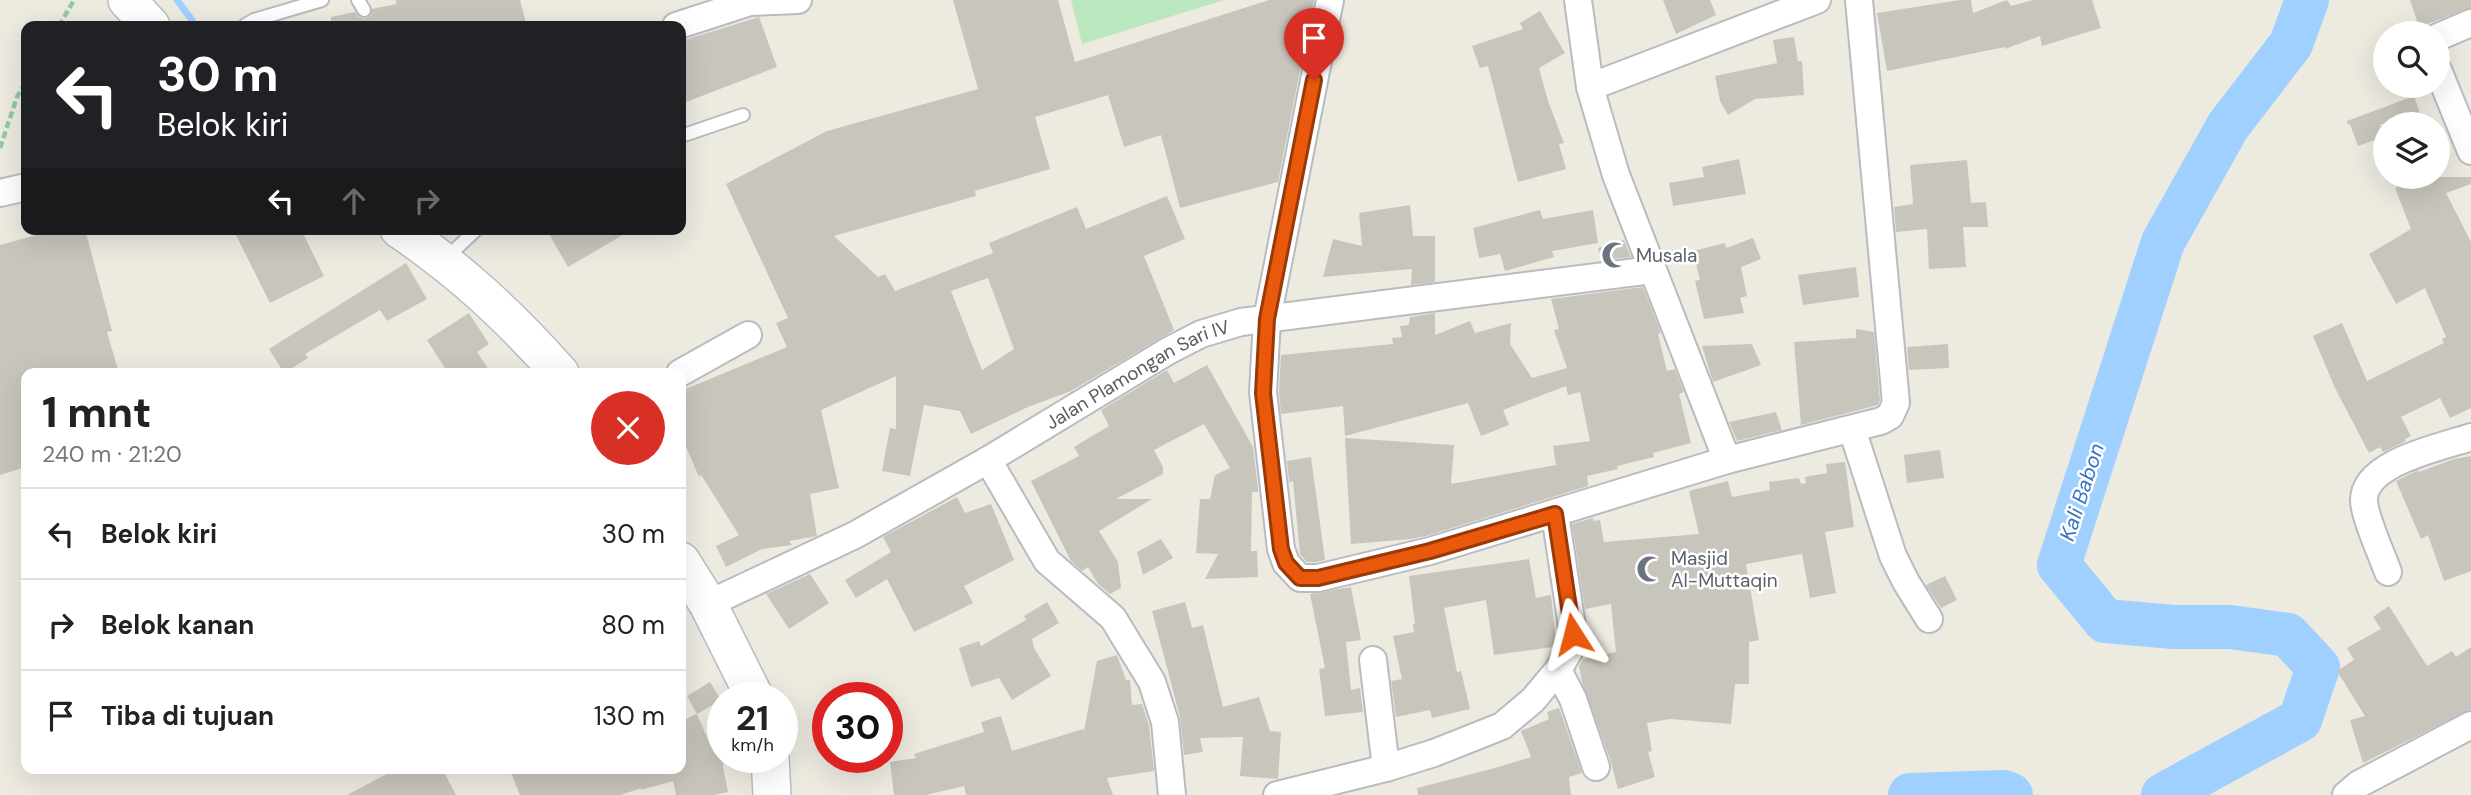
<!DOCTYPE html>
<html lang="id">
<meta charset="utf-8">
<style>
body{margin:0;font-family:"DM Sans",sans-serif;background:#f6f6f6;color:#222;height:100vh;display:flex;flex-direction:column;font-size:26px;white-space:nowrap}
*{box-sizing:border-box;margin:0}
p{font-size:23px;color:#767676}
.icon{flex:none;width:38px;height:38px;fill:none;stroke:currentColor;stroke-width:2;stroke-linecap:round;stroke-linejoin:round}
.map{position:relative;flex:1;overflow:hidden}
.panel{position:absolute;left:21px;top:368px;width:665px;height:406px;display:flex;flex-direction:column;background:#fff;border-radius:14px;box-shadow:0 7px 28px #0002}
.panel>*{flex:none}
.guide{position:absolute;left:21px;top:21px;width:665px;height:214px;border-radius:14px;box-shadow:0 7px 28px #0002;background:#202124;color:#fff;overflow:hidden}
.controls{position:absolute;left:2373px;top:21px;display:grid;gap:14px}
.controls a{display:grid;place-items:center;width:77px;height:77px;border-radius:50%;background:#fff;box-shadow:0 7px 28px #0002;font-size:35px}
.speed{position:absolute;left:707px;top:682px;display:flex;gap:14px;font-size:35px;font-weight:700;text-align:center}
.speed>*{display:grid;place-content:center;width:91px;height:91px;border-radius:50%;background:#fff;box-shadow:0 7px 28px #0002;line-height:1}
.speed small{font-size:18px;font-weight:400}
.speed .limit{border:10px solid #d22;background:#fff;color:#111}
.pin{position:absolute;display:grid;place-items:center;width:60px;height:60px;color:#fff;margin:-72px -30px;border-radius:50% 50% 50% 0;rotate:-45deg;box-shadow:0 0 7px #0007}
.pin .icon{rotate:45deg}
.me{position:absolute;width:77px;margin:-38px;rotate:351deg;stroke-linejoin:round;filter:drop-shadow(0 0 5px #0008)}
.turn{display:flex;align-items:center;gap:24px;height:147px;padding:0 21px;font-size:32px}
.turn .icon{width:91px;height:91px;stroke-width:2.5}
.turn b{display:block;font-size:49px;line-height:60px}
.lanes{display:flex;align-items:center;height:66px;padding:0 21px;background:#0003;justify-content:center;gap:35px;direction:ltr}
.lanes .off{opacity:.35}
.round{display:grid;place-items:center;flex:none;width:74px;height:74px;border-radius:37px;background:#f6f6f6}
.head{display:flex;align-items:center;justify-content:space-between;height:119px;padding:0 21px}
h1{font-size:42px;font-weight:800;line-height:52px}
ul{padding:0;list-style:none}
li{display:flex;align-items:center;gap:21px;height:91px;padding:0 21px;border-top:2px solid #e0e0e0}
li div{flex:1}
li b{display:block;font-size:26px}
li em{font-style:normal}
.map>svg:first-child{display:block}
.green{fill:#bae7bd}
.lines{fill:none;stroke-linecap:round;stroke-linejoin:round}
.stream{stroke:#9fd0ff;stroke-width:7}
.river{stroke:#9fd0ff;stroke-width:44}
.building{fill:#c8c5bd;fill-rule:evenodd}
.lane-casing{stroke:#b8bbc1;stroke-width:16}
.street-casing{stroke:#b8bbc1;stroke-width:30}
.secondary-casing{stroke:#b9bdc4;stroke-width:40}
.path{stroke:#93c8a5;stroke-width:4.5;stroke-dasharray:7 3.5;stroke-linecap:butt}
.lane{stroke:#fff;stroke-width:12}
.street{stroke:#fff;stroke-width:26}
.secondary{stroke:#fff;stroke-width:37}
.route-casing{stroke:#983908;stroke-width:18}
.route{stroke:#ea580c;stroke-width:12}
.labels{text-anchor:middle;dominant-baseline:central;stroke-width:5;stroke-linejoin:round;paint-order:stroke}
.worship-label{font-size:19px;fill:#5b616d;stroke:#fff;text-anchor:start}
.street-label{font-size:19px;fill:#595d63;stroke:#fff}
.water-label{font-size:21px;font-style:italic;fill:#3774c1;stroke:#fff}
</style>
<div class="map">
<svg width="2471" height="795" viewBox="0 0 2471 795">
<rect width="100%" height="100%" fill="#edebe0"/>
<path class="green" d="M1071 0H1224L1082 44Z"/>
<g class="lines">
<path class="stream" d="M177 0 192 20"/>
<g class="river">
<path d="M1910 795 2004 792 2011 795"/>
<path d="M2163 795 2300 720 2318 667 2288 635 2230 627H2174L2105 621 2059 565 2163 242 2228 126 2291 44 2307 0"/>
</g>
</g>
<g class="building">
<path d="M396 0H520L527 26H331V17L355 12 359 17 365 19 371 15 372 9 396 4Z"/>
<path d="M953 0H1058L1075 62 1269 0H1314L1278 182 1180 208 1161 135 1124 147 1108 95 1035 117 1050 169 975 191 976 196 834 236 878 277 885 274 895 291 993 253 989 243 1077 207 1086 229 1167 196 1185 239 1144 256 1174 330 1071 391 1028 407 971 434 960 411 924 405 910 476 882 471 890 428 896 429V376L821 410 839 488 810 494 817 536 789 541 792 545 762 549 726 567 716 546 739 535 701 475 699 477 681 435V391L787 347 776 323 788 318 726 184 827 131 978 89ZM988 278 1014 349 982 370 951 291Z"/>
<path d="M1663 0H1710L1716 15 1676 34Z"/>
<path d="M1960 0H1971L1973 13 2007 0 2011 6 2033 0H2092L2101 28 2042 46 2040 36 2005 49V47L1887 71 1877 13Z"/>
<path d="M2410 0H2471V8L2419 27Z"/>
<path d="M1540 11 1565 53 1539 68 1548 101 1564 143 1559 144 1566 169 1518 182 1488 66 1480 68 1472 46 1523 29 1520 23Z"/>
<path d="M759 17 777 67 681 104V41Z"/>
<path d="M1794 37 1798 61H1802L1804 95 1755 99 1728 115 1720 101 1715 76 1777 63 1773 40Z"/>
<path d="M2414 96 2424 124H2380L2384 137 2358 146 2350 124H2347V121Z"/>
<path d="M1739 159 1746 194 1673 206 1669 183 1704 177 1702 167Z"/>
<path d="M1967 160 1971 203 1986 202 1988 227H1963L1966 267 1929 269 1927 229 1896 232 1894 207 1913 204 1910 165Z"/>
<path d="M2393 177H2471V184L2446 193 2471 242V408L2450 418 2440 398 2401 417 2411 436 2405 439 2406 441 2383 452 2380 447 2369 453 2335 388 2313 336 2342 323 2367 381 2444 343 2442 339 2446 337 2425 288 2396 304 2369 254 2411 229 2395 188 2397 187Z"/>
<path d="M1410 205 1413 236H1435V282L1411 285 1412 269 1323 277 1333 239 1362 246 1359 213Z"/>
<path d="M1540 210 1543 219 1593 210 1598 243 1552 251 1554 257 1505 271 1500 254 1479 258 1473 228Z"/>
<path d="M58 229H85L112 331 107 332 119 373H26V467L0 475V245Z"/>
<path d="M233 229H301L324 276 270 303Z"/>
<path d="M546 229H633L568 267Z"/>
<path d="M1753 238 1761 259 1741 267 1747 296 1740 298 1744 313 1704 319 1695 281 1700 280 1693 251 1725 243 1726 248Z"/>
<path d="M1624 240 1631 257 1602 260 1598 248Z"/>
<path d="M406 263 427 299 387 321 380 310 305 354 308 358 284 373 269 349Z"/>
<path d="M1856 267 1859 297 1803 305 1798 275Z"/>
<path d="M1643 287 1661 333 1658 334 1667 371 1675 369 1684 392 1679 394 1691 443 1653 453 1654 457 1617 466 1618 469 1587 476 1588 486 1426 536 1411 539 1351 544 1345 438 1454 445 1451 484 1556 465 1553 446 1590 441 1580 392 1568 395 1566 386 1503 410 1509 425 1481 436 1468 403 1345 436 1343 406 1281 414 1279 392 1281 355 1393 344 1392 338 1402 337 1400 326 1409 325 1410 317 1435 313V335L1470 321 1475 333 1511 323 1510 344 1532 378 1567 368 1554 330 1559 329 1551 299Z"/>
<path d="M469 313 489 344 477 352 491 373H448L427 340Z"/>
<path d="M1856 329 1874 332 1880 400 1878 405 1801 425 1794 342 1856 338Z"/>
<path d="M1752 344 1761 365 1713 382 1702 346Z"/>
<path d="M1948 344 1949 368 1909 370 1907 347Z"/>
<path d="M1207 365 1253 447 1258 489V492H1252L1251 551H1257L1258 577 1205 579 1218 554 1196 553 1200 499H1210L1215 475 1230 468 1204 424 1154 450 1163 467V474L1116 499H1152L1099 531 1118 562 1121 588 1110 594 1098 584 1088 567 1082 571 1071 561 1031 481 1079 456 1074 447 1109 426 1101 410 1167 370 1174 383Z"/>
<path d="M1776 412 1782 430 1737 441 1729 422Z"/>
<path d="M1940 450 1944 478 1907 483 1904 455Z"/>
<path d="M2471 456V571L2444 581 2428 535 2421 539 2396 481 2418 470 2419 472 2454 459Z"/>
<path d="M1311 457 1325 560 1316 562H1307L1300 554 1293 481 1289 482 1287 461Z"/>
<path d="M1845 462 1854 527 1825 532 1836 593 1810 598 1802 554 1746 564 1759 640 1749 642V684H1735L1731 724 1670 719 1647 723 1652 751 1648 752 1655 777 1618 789 1611 762 1582 682 1579 666 1583 659 1616 652 1611 604 1585 609 1572 524 1593 518V521L1600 520 1604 542 1699 534 1689 491 1728 481 1732 497 1770 490 1769 482 1799 478 1801 484 1806 483 1805 477 1827 473 1826 464Z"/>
<path d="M957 497 965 513 991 504 1014 560 964 586 973 603 914 632 887 579 856 598 845 580 891 552 883 537Z"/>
<path d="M1161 539 1173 558 1143 575 1137 552Z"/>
<path d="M1529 559 1536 598 1551 595 1556 642 1553 647 1494 655 1486 600 1444 608 1457 672 1461 671 1470 709 1432 718 1430 710 1396 717 1391 681 1402 679 1393 636 1414 632 1413 624H1415L1409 576Z"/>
<path d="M810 574 829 603 789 629 766 594Z"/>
<path d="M1945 576 1957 600 1941 608 1926 585Z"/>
<path d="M1351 587 1361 640 1346 642 1351 690 1360 688 1363 712 1325 716 1319 669 1325 668 1310 594Z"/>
<path d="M1047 602 1059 623 1032 639 1034 648 1051 676 1012 700 999 678 971 687 959 648 979 641 981 646 1026 620 1024 616Z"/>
<path d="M1185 602 1192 628 1203 625 1223 707 1259 697 1270 731 1281 732 1278 779 1240 776 1243 737 1200 738 1203 752 1184 755 1180 717 1152 611Z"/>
<path d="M2389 606 2427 666 2452 651 2456 657 2471 647V709L2363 763 2350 720 2365 716 2337 671 2354 660 2347 648 2381 629 2373 617Z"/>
<path d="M1117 655 1126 680H1130L1132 705 1142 704 1149 725 1154 771 1107 778 1113 795H966L964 786 926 795H894L890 762 916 758 914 754 984 732 981 722 1001 716 1012 751 1083 729 1084 731 1097 661Z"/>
<path d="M710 682 721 700 697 714 687 696Z"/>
<path d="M1559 708 1582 773 1569 777 1571 795H1418L1417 788 1495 768 1531 757 1521 731 1549 719 1547 712Z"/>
<path d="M697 714 711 747 723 743V767L728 792 714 795H676L673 781 641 790V788L621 795H520L509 768H620L622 773 636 768H681V721Z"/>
<path d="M398 768H442L456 795H347Z"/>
</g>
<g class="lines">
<g class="lane-casing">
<g id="lane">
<path d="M358 0 364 10"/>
<path d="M244 26 254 20 322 0"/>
<path d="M681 136 743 115"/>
<path d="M444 260 477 229"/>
</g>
</g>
<g class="street-casing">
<g id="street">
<path d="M1330 0 1267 319 1263 392 1281 549 1286 563 1300 578H1318L1430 551 1727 460 1881 421 1890 416 1896 403 1859 0"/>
<path d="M1578 0 1590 87 1616 175 1727 460"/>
<path d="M676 26 750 2 798 0"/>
<path d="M2438 37 2471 23"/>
<path d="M2438 70 2471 151"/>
<path d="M1590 87 1817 0"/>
<path d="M0 193 26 187"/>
<path d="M680 373 748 335"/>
<path d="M1852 429 1893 556 1906 582 1929 619"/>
<path d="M988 460 1047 561 1113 618 1152 682 1165 722 1172 795"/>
<path d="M2388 572C2382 555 2364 516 2364 500 2364 462 2442 447 2471 437"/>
<path id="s1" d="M708 604 855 535 988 460 1168 351 1201 334 1241 322 1652 270"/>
<path d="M1373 660 1386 768"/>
<path d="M1558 670 1573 699 1596 767"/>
<path d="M1277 795 1386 768 1434 753 1502 726 1533 700 1558 670 1572 646 1573 633 1555 514"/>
<path d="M2346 795 2359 784 2471 725"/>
</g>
</g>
<g class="secondary-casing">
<g id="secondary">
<path d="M127 0 151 26"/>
<path d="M399 229C462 272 509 316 560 373"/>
<path d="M681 561 708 604 755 698"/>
<path d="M770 758 772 795"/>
</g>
</g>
<g class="path">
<path d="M59 26 74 0"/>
<path d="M0 148 17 97 26 82"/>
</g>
<use href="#lane" class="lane"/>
<use href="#street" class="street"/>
<use href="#secondary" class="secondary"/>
</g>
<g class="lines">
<g class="route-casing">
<path id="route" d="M1314 80 1267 319 1263 393 1281 549 1286 563 1300 578H1318L1430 551 1555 514 1573 634"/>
</g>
<use href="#route" class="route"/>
</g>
<defs>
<g id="mosque-bare" transform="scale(2.1)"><path d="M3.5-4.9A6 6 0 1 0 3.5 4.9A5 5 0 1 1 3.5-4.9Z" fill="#6b7280" stroke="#fff" stroke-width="2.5" paint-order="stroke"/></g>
</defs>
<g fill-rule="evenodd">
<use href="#mosque-bare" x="1615" y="255"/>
<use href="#mosque-bare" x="1650" y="569"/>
</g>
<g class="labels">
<g class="worship-label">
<text x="1636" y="255">Musala</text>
<text x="1671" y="558">Masjid<tspan x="1671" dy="22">Al-Muttaqin</tspan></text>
</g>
<g class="street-label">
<text stroke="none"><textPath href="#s1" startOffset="488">Jalan Plamongan Sari IV</textPath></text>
</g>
<g class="water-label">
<text transform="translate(2082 492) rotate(-72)">Kali Babon</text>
</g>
</g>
</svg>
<div class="controls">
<a><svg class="icon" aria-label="search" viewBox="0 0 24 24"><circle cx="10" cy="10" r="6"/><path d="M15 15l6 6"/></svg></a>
<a><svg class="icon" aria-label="layers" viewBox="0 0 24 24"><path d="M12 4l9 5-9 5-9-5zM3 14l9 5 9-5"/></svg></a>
</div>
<div class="speed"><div>21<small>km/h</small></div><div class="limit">30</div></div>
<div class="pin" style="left:1314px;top:80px;background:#d93025"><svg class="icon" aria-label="arrive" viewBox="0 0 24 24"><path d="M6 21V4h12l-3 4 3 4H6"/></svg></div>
<svg class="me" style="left:1573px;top:634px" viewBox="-20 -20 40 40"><path d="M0-17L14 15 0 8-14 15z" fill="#ea580c" stroke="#fff" stroke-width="4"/></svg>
<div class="guide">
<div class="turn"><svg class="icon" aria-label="left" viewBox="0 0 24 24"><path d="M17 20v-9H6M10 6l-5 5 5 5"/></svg><div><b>30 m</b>Belok kiri</div></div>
<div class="lanes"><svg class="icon" aria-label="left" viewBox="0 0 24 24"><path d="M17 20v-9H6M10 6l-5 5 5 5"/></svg><svg class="icon off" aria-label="ahead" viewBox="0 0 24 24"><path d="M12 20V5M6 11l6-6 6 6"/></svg><svg class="icon off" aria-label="right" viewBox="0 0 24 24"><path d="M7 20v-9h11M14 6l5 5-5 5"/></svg></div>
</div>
<section class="panel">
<div class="head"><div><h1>1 mnt</h1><p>240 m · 21:20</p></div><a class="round" style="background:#d93025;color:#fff"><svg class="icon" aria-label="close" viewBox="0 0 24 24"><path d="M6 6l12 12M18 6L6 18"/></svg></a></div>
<ul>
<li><svg class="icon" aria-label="left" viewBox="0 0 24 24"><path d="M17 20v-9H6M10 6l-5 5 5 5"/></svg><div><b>Belok kiri</b></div><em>30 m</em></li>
<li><svg class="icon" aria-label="right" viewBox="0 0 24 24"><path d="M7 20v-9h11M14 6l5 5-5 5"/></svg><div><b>Belok kanan</b></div><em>80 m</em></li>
<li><svg class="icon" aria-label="arrive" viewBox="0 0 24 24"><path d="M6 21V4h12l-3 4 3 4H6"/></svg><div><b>Tiba di tujuan</b></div><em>130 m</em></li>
</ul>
</section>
</div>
